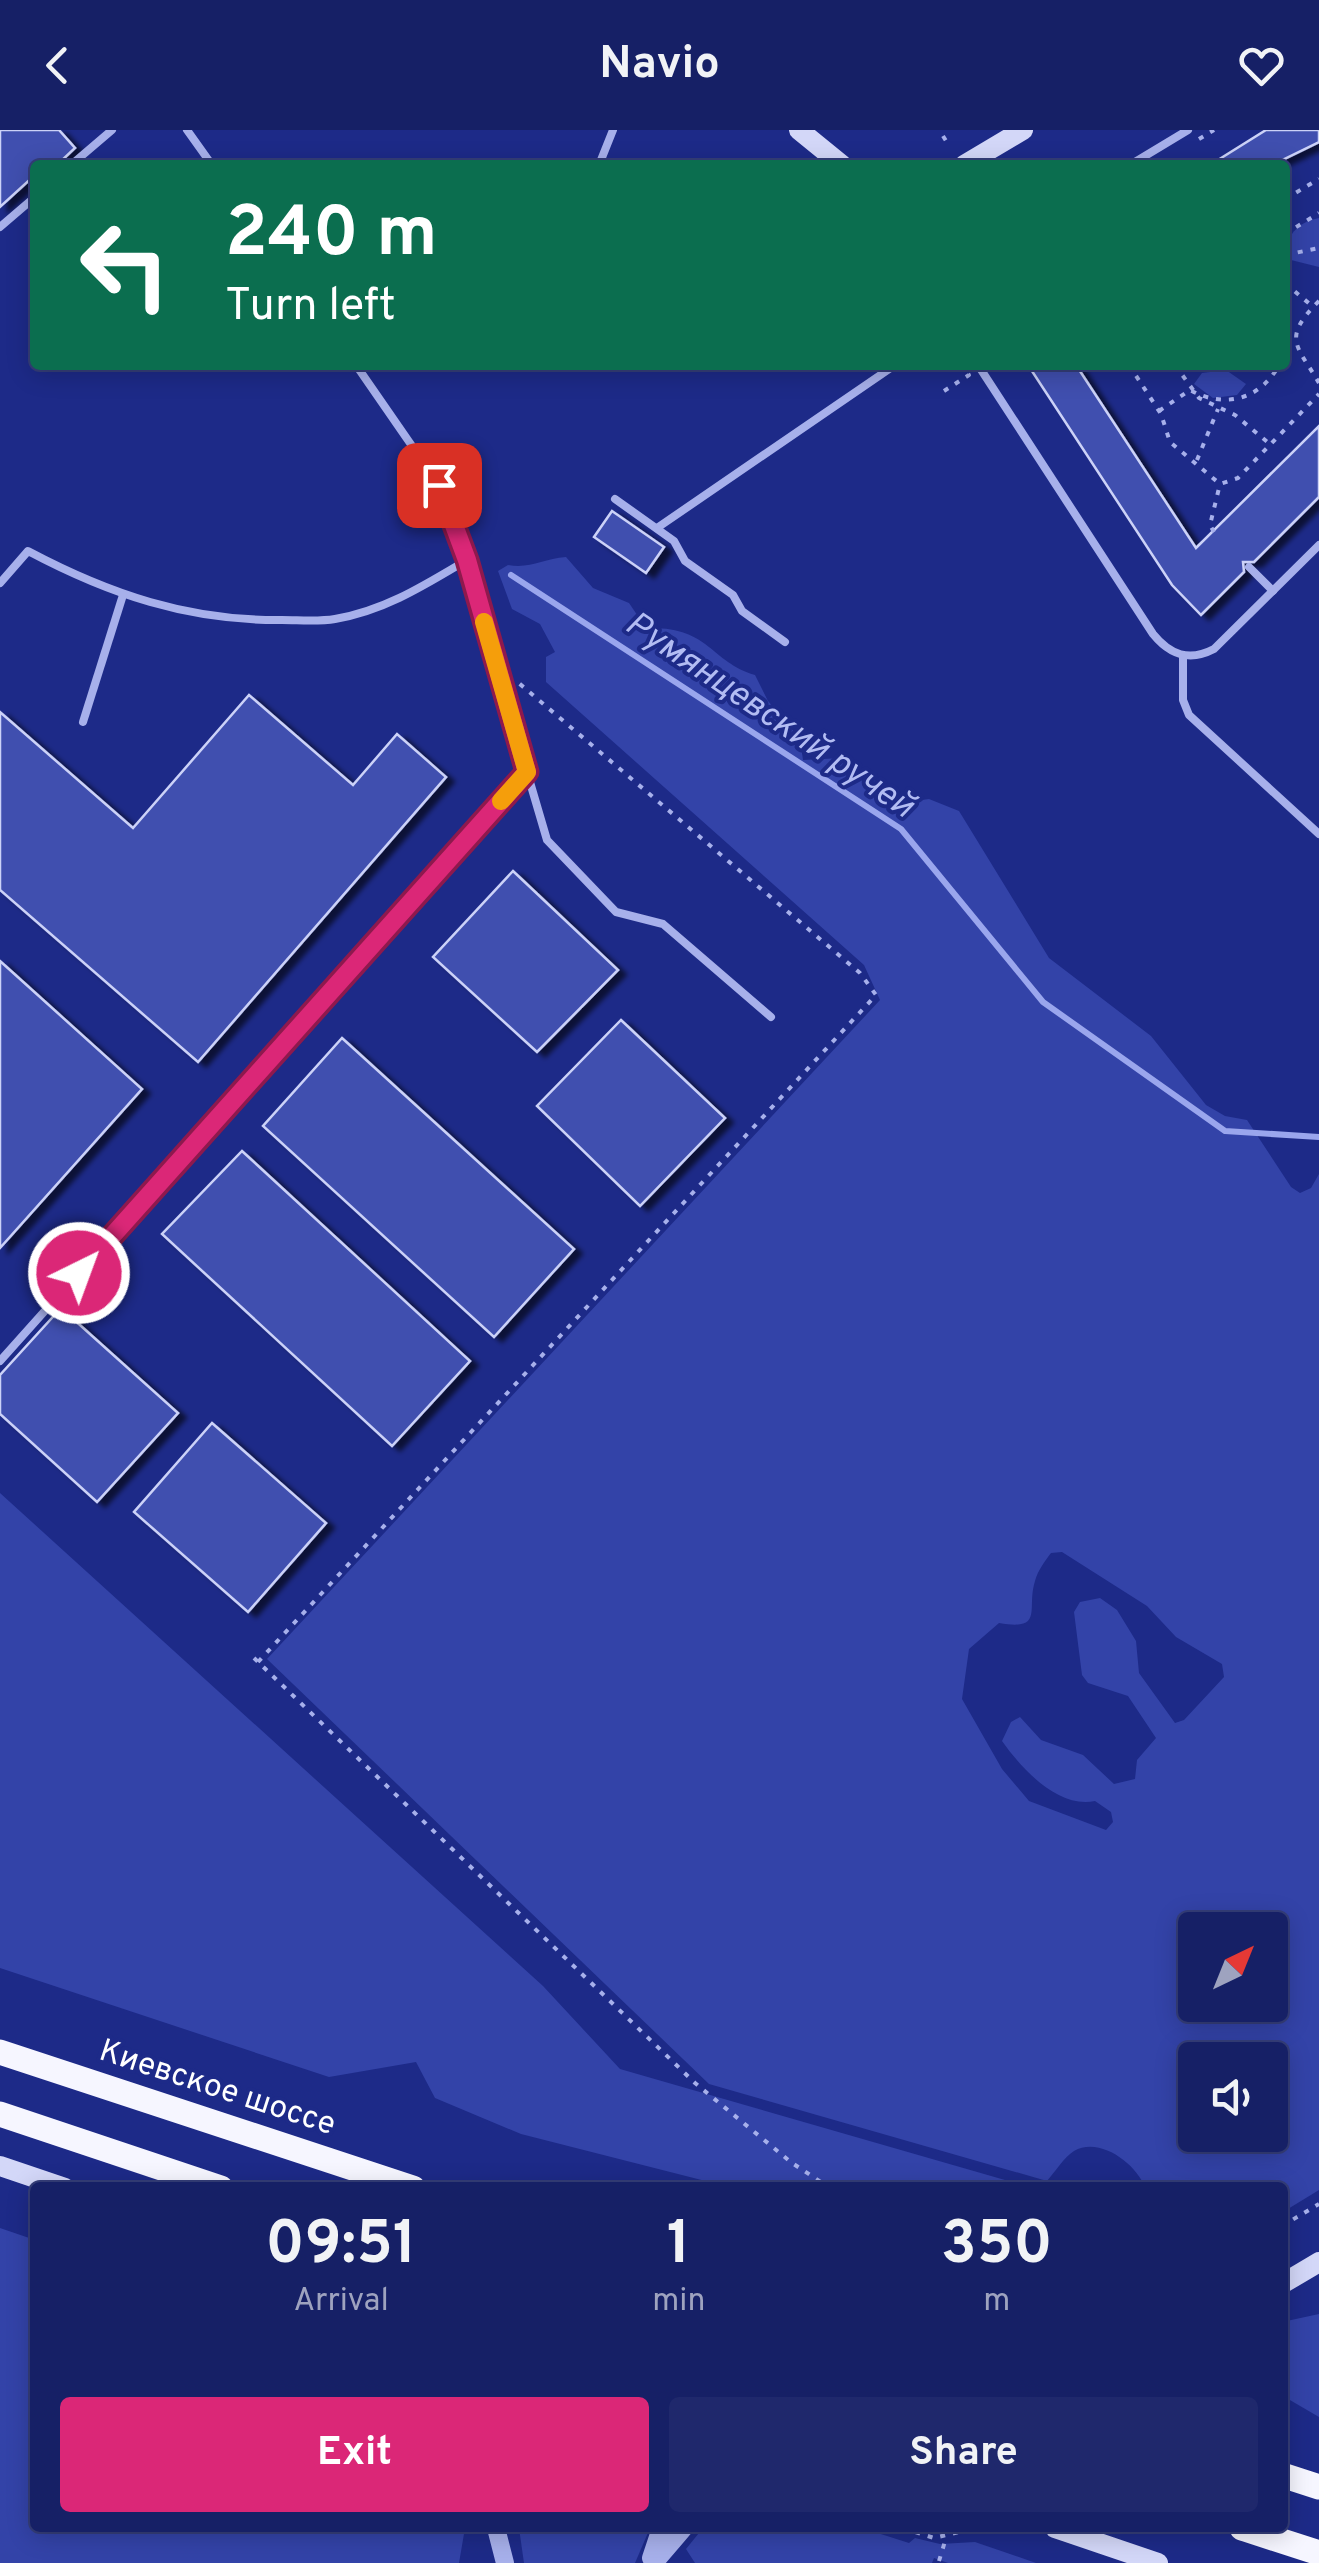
<!DOCTYPE html>
<meta charset="utf-8">
<style>
body{margin:0;font-family:Overpass,sans-serif;background:#1f286c;color:#f1f3f6;height:100vh;display:flex;flex-direction:column;font-size:38px;white-space:nowrap}
*{box-sizing:border-box;margin:0}
p{font-size:32px;color:#9ea3bf}
.icon{flex:none;width:55px;height:55px;fill:none;stroke:currentColor;stroke-width:2;stroke-linecap:round;stroke-linejoin:round}
.map{position:relative;flex:1;overflow:hidden}
.details{position:absolute;left:30px;top:2052px;width:1258px;height:350px;display:flex;flex-direction:column;background:#162066;border-radius:10px;box-shadow:0 5px 25px #0003,0 0 0 2px #353e7a}
.details>*{flex:none}
.banner{position:absolute;left:30px;top:30px;width:1260px;height:210px;border-radius:10px;box-shadow:0 5px 25px #0003,0 0 0 2px #353e7a;background:#0b6e4f;color:#fff;overflow:hidden}
.needle{width:65px;rotate:43deg}
.controls{position:absolute;left:1178px;top:1782px;display:grid;gap:20px}
.controls a{display:grid;place-items:center;width:110px;height:110px;border-radius:10px;background:#162066;box-shadow:0 5px 25px #0003,0 0 0 2px #353e7a;font-size:50px}
.pin{position:absolute;display:grid;place-items:center;width:85px;height:85px;color:#fff;margin:-42px;border-radius:20px;box-shadow:0 5px 15px #0006}
.me{position:absolute;width:110px;margin:-55px;rotate:42deg;stroke-linejoin:round;filter:drop-shadow(0 0 8px #0008)}
.turn{display:flex;align-items:center;gap:35px;height:210px;padding:0 30px;font-size:45px}
.turn .icon{width:130px;height:130px;stroke-width:2.5}
.turn b{display:block;font-size:70px;line-height:85px}
.eta{display:flex;justify-content:space-evenly;align-items:center;height:170px;text-align:center}
.eta b{font-size:60px;font-weight:700;line-height:70px}
.cta{display:flex;gap:20px;margin-top:auto;padding:20px 30px}
.cta a{flex:1;height:115px;border-radius:10px;background:#db2777;color:#fff;font-size:40px;font-weight:700;line-height:115px;text-align:center}
.cta a+a{background:#1f286c;color:#f1f3f6}
header{display:flex;justify-content:space-between;align-items:center;height:130px;padding:0 30px;background:#162066;font-size:45px;font-weight:700}
.map>svg:first-child{display:block}
.green{fill:#3343a8;fill-rule:evenodd}
.lines{fill:none;stroke-linecap:round;stroke-linejoin:round}
.stream{stroke:#9aa6ed;stroke-width:6}
.building{fill:#4150af;stroke:#ccd2f8;stroke-width:2.5;filter:url(#shadow)}
.path{stroke:#a7b0eb;stroke-width:4;stroke-dasharray:5 8;stroke-linecap:butt}
.service{stroke:#a7b0eb;stroke-width:8}
.tertiary{stroke:#a7b0eb;stroke-width:18}
.secondary{stroke:#d3d7f8;stroke-width:20}
.trunk{stroke:#f6f6ff;stroke-width:25}
.route-casing{stroke:#8e194d;stroke-width:25}
.route{stroke:#db2777;stroke-width:18}
.slow{stroke:#f59e0b;stroke-width:18}
.labels{text-anchor:middle;dominant-baseline:central;stroke-width:8;stroke-linejoin:round;paint-order:stroke}
.street-label{font-size:32px;fill:#fff;stroke:#1d2a88}
.water-label{font-size:35px;font-style:italic;fill:#b2bcf3;stroke:#1d2a88}
</style>
<header><svg class="icon" aria-label="back" viewBox="0 0 24 24"><path d="M15 5l-7 7 7 7"/></svg>Navio<svg class="icon" aria-label="heart" viewBox="0 0 24 24"><path d="M12 20l-8-8c-3-5 5-10 8-4 3-6 11-1 8 4z"/></svg></header>
<div class="map">
<svg width="1319" height="2433" viewBox="0 0 1319 2433">
<defs>
<filter id="shadow"><feDropShadow dx="8" dy="4.5" stdDeviation="2.5" flood-color="#0009"/></filter>
</defs>
<rect width="100%" height="100%" fill="#1d2a88"/>
<g class="green">
<path d="M1319 88V137L1291 130 1286 117C1290 101 1302 91 1319 88Z"/>
<path d="M1226 240 1246 254 1237 265 1213 268 1194 254 1202 243Z"/>
<path d="M566 427 593 458 629 473 646 498C710 496 709 531 755 545L768 571 800 609 803 630 843 628 907 672 929 669 959 681 1049 828 1151 906 1206 975 1225 986 1247 990 1291 1057 1300 1063 1311 1058 1319 1044V2060L1283 2082 1282 2058 1145 2057C1136 2034 1100 2006 1074 2021 1064 2027 1055 2042 1047 2051L709 1954 267 1529 880 870 864 835 546 552V527L555 522 540 494 512 479 498 441 508 435C530 439 543 429 566 427ZM1062 1422 1147 1476 1176 1507 1222 1534 1224 1547 1184 1590 1175 1593 1139 1543 1136 1511 1117 1480 1100 1468 1080 1472 1074 1482 1082 1545 1088 1553 1128 1566 1156 1608 1137 1630 1135 1649 1114 1654 1083 1625 1041 1610 1020 1587 1011 1592 1002 1611C1021 1638 1058 1679 1095 1671L1111 1682 1113 1692 1106 1700 1029 1671 1002 1639 962 1569 969 1519 999 1493C1045 1501 1026 1479 1035 1451 1038 1440 1045 1431 1051 1423ZM1195 1800H1270V1875H1195ZM1195 1930H1270V2005H1195Z"/>
<path d="M0 1363 543 1856 620 1939 1029 2057H729L521 2004 435 1968 416 1932 329 1947 0 1838Z"/>
<path d="M0 2098 35 2110V2398H465L459 2433H0Z"/>
<path d="M1319 2184V2287L1283 2266 1282 2192Z"/>
<path d="M519 2398H650L635 2433H524Z"/>
<path d="M703 2398H862L909 2413 915 2408 940 2414 975 2412 1036 2433H948L934 2428 932 2433H695L686 2419Z"/>
</g>
<g class="lines">
<path class="stream" d="M511 445 901 699 1043 872 1225 1001 1319 1007"/>
</g>
<g class="building">
<path d="M0 0H59L75 18 57 35H35V45L0 77Z"/>
<path d="M1266 0H1319V12L1272 35H1210Z"/>
<path d="M1028 235H1076L1196 418 1319 296V367L1254 432H1243L1244 442 1201 485 1172 455Z"/>
<path d="M612 381 664 417 646 443 594 407Z"/>
<path d="M249 565 353 655 397 604 446 647 198 932 0 760V582L133 698Z"/>
<path d="M513 741 618 840 537 922 433 827Z"/>
<path d="M0 831 142 959 0 1118Z"/>
<path d="M621 890 725 988 640 1076 537 976Z"/>
<path d="M342 908 574 1119 494 1207 263 996Z"/>
<path d="M242 1021 470 1231 392 1316 162 1104Z"/>
<path d="M61 1178 178 1283 97 1372 0 1284V1245Z"/>
<path d="M212 1293 326 1393 248 1482 134 1382Z"/>
</g>
<g class="lines">
<g class="path">
<path d="M943 6 948 14"/>
<path d="M1199 9 1214 0"/>
<path d="M1285 69 1319 49"/>
<path d="M1285 104 1319 83"/>
<path d="M1285 125 1319 118"/>
<path d="M1285 153 1312 176"/>
<path d="M1319 171C1281 209 1297 215 1319 253"/>
<path d="M1129 235 1161 284 1170 312 1220 354 1238 348 1319 264"/>
<path d="M1175 235 1199 268 1235 285 1271 315"/>
<path d="M1222 235H1238"/>
<path d="M944 261 969 245 959 235"/>
<path d="M1159 281 1190 260C1224 279 1260 270 1279 235"/>
<path d="M1197 330 1218 279"/>
<path d="M1214 402 1210 395 1220 354"/>
<path d="M254 1528 695 1953 792 2033 830 2058"/>
<path d="M258 1532 876 865 860 843 514 549"/>
<path d="M1282 2096 1319 2074"/>
<path d="M903 2398 934 2408 963 2401"/>
<path d="M939 2431 946 2408"/>
</g>
<g class="service">
<path d="M187 0 212 35"/>
<path d="M71 35 112 0"/>
<path d="M599 35 613 0"/>
<path d="M1130 35 1188 0"/>
<path d="M0 97 35 67"/>
<path d="M978 235 1153 504C1170 525 1189 532 1214 519L1319 415"/>
<path d="M615 369 674 411 685 431 733 465 742 481 785 512"/>
<path d="M657 398 895 235"/>
<path d="M1249 437 1273 461"/>
<path d="M0 453 28 421C109 464 188 491 282 490 299 490 318 492 335 489 384 481 425 455 467 430"/>
<path d="M1183 526V570L1189 585 1319 704"/>
<path d="M83 592 123 465"/>
<path d="M527 642 547 710 616 782 663 794 771 887"/>
<path d="M0 1231 527 642 467 430 439 355 356 235"/>
</g>
<g class="tertiary">
<path d="M496 2398 505 2433"/>
<path d="M651 2428 661 2398"/>
<path d="M654 2433 684 2398"/>
</g>
<g class="secondary">
<path d="M799 0 842 35"/>
<path d="M964 35 1023 0"/>
<path d="M0 2036 65 2058"/>
<path d="M1282 2154 1319 2132"/>
<path d="M1055 2398 1158 2433"/>
</g>
<g class="trunk">
<path d="M0 1922 413 2058"/>
<path d="M0 1984 221 2058"/>
<path d="M1282 2345 1319 2357"/>
<path d="M1242 2398 1319 2423"/>
</g>
</g>
<g class="lines">
<g class="route-casing">
<path id="route" d="M79 1143 527 642 467 430 439 355"/>
</g>
<use href="#route" class="route"/>
<path class="slow" d="M484 492 527 642 501 671"/>
</g>
<g class="labels">
<g class="street-label">
<text transform="translate(217 1959) rotate(18)">Киевское шоссе</text>
</g>
<g class="water-label">
<text transform="translate(769 586) rotate(34)">Румянцевский ручей</text>
</g>
</g>
</svg>
<div class="controls">
<a><svg class="needle" viewBox="-14 -14 28 28"><path d="M0-13l5 13h-10z" fill="#e53935"/><path d="M0 13l5-13h-10z" fill="#9ea3bf"/></svg></a>
<a><svg class="icon" aria-label="sound" viewBox="0 0 24 24"><path d="M4 9h4l5-4v14l-5-4H4zM17 9q2 3 0 6"/></svg></a>
</div>
<div class="pin" style="left:439px;top:355px;background:#d93025"><svg class="icon" aria-label="arrive" viewBox="0 0 24 24"><path d="M6 21V4h12l-3 4 3 4H6"/></svg></div>
<svg class="me" style="left:79px;top:1143px" viewBox="-20 -20 40 40"><circle r="17" fill="#db2777" stroke="#fff" stroke-width="3"/><path d="M0-11L8 9 0 5-8 9z" fill="#fff"/></svg>
<div class="banner">
<div class="turn"><svg class="icon" aria-label="left" viewBox="0 0 24 24"><path d="M17 20v-9H6M10 6l-5 5 5 5"/></svg><div><b>240 m</b>Turn left</div></div>
</div>
<section class="details">
<div class="eta">
<div><b>09:51</b><p>Arrival</p></div>
<div><b>1</b><p>min</p></div>
<div><b>350</b><p>m</p></div>
</div>
<div class="cta"><a>Exit</a><a>Share</a></div>
</section>
</div>
